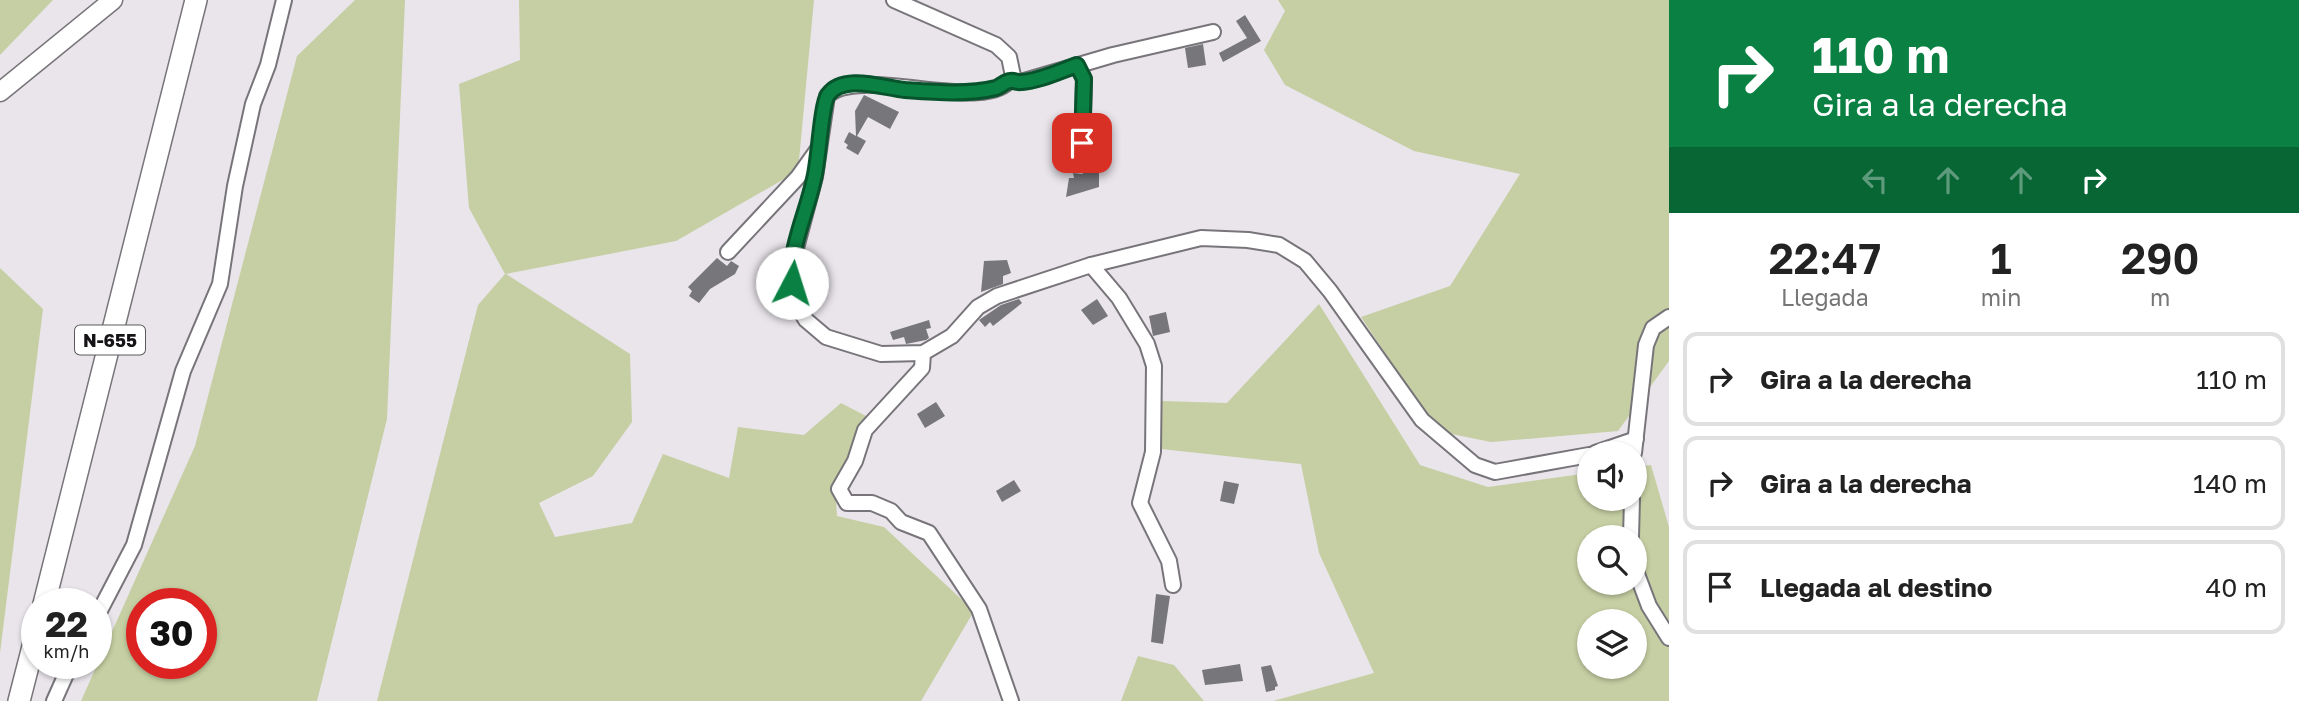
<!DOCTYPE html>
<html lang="es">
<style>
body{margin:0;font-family:"Golos Text",sans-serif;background:#f2f2f2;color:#222;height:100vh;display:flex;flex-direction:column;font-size:26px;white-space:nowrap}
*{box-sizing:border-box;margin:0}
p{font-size:23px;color:#767676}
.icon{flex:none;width:38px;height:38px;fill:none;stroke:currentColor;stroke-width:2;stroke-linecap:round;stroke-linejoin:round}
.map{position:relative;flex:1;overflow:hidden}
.side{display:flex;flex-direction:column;background:#fff;width:630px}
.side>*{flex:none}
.hud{background:#0b8043;color:#fff;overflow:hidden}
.buttons{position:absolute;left:1577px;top:441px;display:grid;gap:14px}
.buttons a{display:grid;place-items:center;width:70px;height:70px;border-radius:50%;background:#fff;box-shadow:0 2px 5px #0004;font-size:35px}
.speed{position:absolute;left:21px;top:588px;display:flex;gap:14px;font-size:35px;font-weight:700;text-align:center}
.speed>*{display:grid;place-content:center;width:91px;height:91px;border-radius:50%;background:#fff;box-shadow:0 2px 5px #0004;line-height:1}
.speed small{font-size:18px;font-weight:400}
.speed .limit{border:10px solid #d22;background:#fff;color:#111}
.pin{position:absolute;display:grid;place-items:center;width:60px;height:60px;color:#fff;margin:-30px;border-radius:14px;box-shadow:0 4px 10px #0006}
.me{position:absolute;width:77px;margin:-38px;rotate:5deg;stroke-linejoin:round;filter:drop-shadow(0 0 5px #0008)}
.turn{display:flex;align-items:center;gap:24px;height:147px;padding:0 28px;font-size:32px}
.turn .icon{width:91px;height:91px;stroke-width:2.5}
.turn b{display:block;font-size:49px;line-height:60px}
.lanes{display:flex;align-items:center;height:66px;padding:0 28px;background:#0003;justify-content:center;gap:35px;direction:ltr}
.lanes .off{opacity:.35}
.eta{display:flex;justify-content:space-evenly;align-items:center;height:119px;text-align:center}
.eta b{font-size:42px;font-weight:600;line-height:49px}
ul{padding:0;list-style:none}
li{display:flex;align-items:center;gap:21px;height:94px;margin:0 14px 10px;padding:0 14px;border:4px solid #e0e0e0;border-radius:14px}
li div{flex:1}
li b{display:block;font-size:26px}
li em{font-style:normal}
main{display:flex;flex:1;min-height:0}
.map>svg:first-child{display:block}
.green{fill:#c6cfa3;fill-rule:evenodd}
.building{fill:#77767b}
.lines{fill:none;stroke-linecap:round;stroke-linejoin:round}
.minor-casing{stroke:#78757a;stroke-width:18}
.major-casing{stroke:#78757a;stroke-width:21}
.highway-casing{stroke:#78757a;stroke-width:24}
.minor{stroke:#fff;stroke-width:14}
.major{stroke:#fff;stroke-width:18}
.highway{stroke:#fff;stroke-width:21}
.route-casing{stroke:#07532c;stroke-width:18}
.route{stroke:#0b8043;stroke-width:12}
.labels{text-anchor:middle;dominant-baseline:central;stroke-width:5;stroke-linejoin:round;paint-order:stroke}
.shield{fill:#fff;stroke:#5b5a5b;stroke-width:2}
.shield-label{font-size:18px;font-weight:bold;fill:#151315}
</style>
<main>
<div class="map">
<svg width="1669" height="701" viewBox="0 0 1669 701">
<rect width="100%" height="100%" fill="#e9e5eb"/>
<g class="green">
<path d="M0 0H53L0 55Z"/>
<path d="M355 0H405L387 419 317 701H81L195 446 297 56ZM142 604H201V663H142Z"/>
<path d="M519 0H814L798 171 676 241 506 274 630 354 632 422 593 476 539 503 555 537 632 523 663 454 729 478 738 427 804 435 841 403 866 416 852 455 835 483 837 516 884 527 974 611 921 701H377L478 305 505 274 469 208 459 84 520 60Z"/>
<path d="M1278 0H1669V361L1618 431 1491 442 1437 431 1361 317 1450 286 1520 174 1414 151 1285 85 1264 50 1285 11Z"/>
<path d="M0 268 43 309 0 653Z"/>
<path d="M1319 304 1420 465 1488 487 1589 473V499H1634L1635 467 1651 465 1669 527V701H1273L1374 673 1319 553 1301 464 1161 449 1162 401 1227 403ZM1589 537H1634V583H1589ZM1589 621H1634V667H1589Z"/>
<path d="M1138 656 1174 665 1204 701H1121Z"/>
</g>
<g class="building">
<path d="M1245 15 1261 41 1223 62 1219 53 1247 38 1236 21Z"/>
<path d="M1203 44 1206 65 1188 68 1185 48Z"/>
<path d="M864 95 899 112 890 129 868 117 857 136 866 141 858 155 846 148 848 145 844 142 849 132 856 136 855 111Z"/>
<path d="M1090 169H1099V187L1066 197 1069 178H1074L1073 173 1082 174Z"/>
<path d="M717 258 727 266 731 261 739 266 735 274 710 289 699 303 689 296 692 291 688 287Z"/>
<path d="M1007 260 1011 273 1003 276V284L981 292 984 261Z"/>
<path d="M1019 299 1022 303 993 326 990 322 985 327 979 320 1001 305Z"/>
<path d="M1097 299 1108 316 1093 325 1081 310Z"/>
<path d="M1166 312 1170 332 1153 336 1149 316Z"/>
<path d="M929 320 931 328 926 329 929 338 926 340 906 344 904 337 893 340 890 332Z"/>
<path d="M936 402 945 416 925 428 917 414Z"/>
<path d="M1014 480 1021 491 1002 502 996 491Z"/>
<path d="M1224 481 1239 484 1234 504 1220 501Z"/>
<path d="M1156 594 1170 596 1163 644 1151 642Z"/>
<path d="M1240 664 1243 681 1205 685 1202 670Z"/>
<path d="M1271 665 1278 686 1275 687V690L1266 692 1261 667Z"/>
</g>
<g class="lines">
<g class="minor-casing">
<g id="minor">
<path d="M894 0 996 45 1009 57 1013 76C991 118 859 63 827 96L815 177 791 267 793 299 806 320 826 337 881 354 923 353 952 336 978 307 997 296 1091 265 1201 238 1248 240 1279 245 1305 261 1330 291 1422 420 1475 465 1495 472 1589 455"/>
<path d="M1077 65 1084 79 1082 164"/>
<path d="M1010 80 1021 82 1113 55 1213 32"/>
<path d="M728 252 798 177 818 149"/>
<path d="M1091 265 1119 298 1147 344 1154 366 1153 452 1140 503 1169 561 1173 585"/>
<path d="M923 353 922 368 865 430 855 461 839 489 847 503H872L891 511 901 522 929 533 979 609 1011 701"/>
<path d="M1595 453 1636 439"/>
<path d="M1634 453 1646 345 1653 328 1669 317"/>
<path d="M1631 537 1632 499"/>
<path d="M1634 566 1649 606 1669 638"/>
<path d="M96 618 134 545 183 371 220 284 235 186 253 104 268 65 284 0"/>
<path d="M54 701 71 663"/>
</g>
</g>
<g class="major-casing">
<path id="major" d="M0 92 113 0"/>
</g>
<g class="highway-casing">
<g id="highway">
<path d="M44 604 196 0"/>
<path d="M19 701 37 631"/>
</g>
</g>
<use href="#minor" class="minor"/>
<use href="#major" class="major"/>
<use href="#highway" class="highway"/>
</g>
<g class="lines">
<g class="route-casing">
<path id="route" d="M792 283C789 247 807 213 814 179 819 161 821 105 828 95 843 73 884 88 905 90 933 92 969 95 996 88 1001 86 1006 81 1010 81 1014 80 1017 83 1021 82 1039 81 1060 71 1077 65L1084 79 1082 143"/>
</g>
<use href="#route" class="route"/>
</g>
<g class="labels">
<rect class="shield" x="75" y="325.5" width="70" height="29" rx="5"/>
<g class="shield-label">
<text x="110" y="340">N-655</text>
</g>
</g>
</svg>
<div class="buttons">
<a><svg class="icon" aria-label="sound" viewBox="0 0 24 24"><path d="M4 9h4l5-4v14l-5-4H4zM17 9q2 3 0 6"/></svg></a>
<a><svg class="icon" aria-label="search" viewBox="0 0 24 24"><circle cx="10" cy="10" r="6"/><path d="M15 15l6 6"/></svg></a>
<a><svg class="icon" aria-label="layers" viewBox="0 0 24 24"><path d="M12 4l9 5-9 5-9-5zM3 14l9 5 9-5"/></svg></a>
</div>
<div class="speed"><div>22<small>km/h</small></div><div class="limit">30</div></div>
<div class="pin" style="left:1082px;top:143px;background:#d93025"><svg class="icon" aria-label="arrive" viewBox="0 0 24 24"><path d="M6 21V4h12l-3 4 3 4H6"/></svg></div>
<svg class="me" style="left:792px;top:283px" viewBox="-20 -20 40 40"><circle r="19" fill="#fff"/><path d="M0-13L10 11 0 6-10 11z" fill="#0b8043"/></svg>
</div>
<section class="side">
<div class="hud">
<div class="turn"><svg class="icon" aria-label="right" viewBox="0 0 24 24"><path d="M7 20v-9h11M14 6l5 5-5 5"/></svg><div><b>110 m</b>Gira a la derecha</div></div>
<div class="lanes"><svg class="icon off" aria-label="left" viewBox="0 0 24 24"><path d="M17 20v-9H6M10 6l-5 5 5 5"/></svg><svg class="icon off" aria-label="ahead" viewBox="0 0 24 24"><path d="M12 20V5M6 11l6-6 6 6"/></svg><svg class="icon off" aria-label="ahead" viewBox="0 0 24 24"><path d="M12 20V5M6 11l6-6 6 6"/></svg><svg class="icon" aria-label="right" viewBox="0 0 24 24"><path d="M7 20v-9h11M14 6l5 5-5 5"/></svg></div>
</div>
<div class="eta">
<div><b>22:47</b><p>Llegada</p></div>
<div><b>1</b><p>min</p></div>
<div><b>290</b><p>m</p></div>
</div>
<ul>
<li><svg class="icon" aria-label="right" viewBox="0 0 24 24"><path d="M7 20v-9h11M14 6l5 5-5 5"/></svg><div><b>Gira a la derecha</b></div><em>110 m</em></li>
<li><svg class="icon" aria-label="right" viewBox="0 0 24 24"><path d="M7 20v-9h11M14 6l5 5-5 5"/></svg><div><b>Gira a la derecha</b></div><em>140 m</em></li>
<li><svg class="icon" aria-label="arrive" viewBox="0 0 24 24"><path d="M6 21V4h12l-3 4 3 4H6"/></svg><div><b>Llegada al destino</b></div><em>40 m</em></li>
</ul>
</section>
</main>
